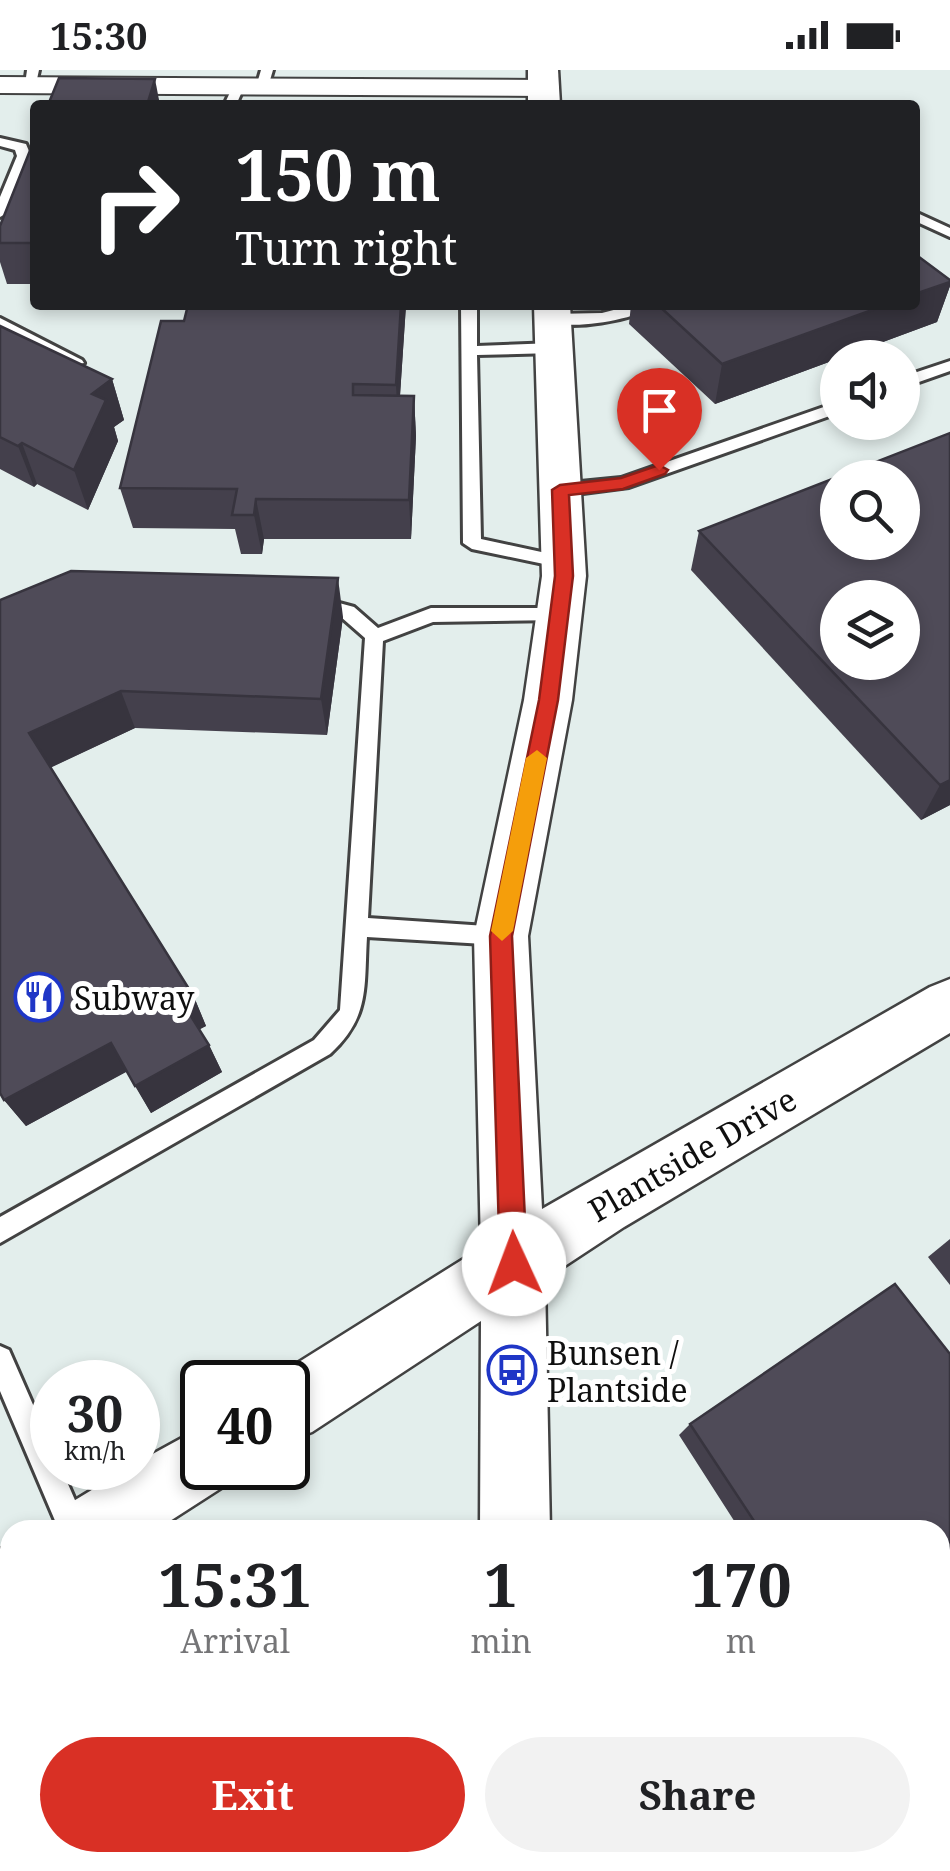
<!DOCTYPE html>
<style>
body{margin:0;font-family:"Noto Serif",serif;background:#f2f2f2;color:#202124;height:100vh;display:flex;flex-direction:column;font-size:38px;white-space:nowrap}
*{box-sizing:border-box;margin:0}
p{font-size:32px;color:#757577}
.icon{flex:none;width:55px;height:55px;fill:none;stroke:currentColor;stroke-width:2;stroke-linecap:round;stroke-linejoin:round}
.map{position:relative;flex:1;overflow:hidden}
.sheet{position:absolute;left:0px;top:1450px;width:950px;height:352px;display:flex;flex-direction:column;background:#fff;border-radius:30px 30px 0 0;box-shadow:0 5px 15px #0003}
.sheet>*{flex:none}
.hud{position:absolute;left:30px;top:30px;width:890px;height:210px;border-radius:10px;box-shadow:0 5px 15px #0003;background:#202124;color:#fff;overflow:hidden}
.fabs{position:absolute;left:820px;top:270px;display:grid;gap:20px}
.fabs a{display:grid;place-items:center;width:100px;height:100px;border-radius:50%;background:#fff;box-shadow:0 5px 15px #0003;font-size:50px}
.speed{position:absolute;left:30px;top:1290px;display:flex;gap:20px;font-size:50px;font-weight:700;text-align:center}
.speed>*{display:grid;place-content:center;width:130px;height:130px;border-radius:50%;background:#fff;box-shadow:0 5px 15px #0003;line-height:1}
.speed small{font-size:25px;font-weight:400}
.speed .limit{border:5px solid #111;border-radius:15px;background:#fff;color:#111}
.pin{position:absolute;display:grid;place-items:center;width:85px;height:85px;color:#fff;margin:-102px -42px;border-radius:50% 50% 50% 0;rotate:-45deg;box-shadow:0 0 10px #0007}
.pin .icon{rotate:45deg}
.me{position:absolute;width:110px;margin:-55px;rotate:358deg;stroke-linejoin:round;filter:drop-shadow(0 0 8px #0008)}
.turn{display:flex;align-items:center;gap:35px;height:210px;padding:0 40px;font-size:45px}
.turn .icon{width:130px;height:130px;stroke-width:2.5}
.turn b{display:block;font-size:70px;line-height:85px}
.eta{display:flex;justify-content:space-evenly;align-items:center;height:170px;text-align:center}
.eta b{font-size:60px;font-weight:700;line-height:70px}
.primary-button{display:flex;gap:20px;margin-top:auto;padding:20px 40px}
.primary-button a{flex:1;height:115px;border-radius:60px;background:#d93025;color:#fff;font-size:40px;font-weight:700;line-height:115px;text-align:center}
.primary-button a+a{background:#f2f2f2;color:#202124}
.status{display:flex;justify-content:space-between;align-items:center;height:70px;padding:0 50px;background:#fff;direction:ltr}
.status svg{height:28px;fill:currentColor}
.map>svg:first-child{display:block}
.industrial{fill:#e3eeec;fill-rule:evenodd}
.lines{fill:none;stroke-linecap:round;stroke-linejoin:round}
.service-casing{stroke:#424242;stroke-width:6}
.minor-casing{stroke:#424242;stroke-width:4}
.tertiary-casing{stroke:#424242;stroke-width:5}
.service{fill:#fff;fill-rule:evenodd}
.minor{fill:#fff;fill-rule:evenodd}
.tertiary{fill:#fff;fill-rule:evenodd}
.wall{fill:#44404c}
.shaded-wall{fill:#37343e}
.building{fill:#4f4b58;stroke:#37343e;stroke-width:2.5;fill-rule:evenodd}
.route{fill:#d93025;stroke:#8d1f18;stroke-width:2.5}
.slow{fill:#f59e0b}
.labels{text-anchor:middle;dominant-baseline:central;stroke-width:10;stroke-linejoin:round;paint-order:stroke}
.poi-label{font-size:32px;fill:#0f0f0f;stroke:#fff;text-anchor:start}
.street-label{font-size:32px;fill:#0f0f0f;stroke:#fff}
</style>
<div class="status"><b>15:30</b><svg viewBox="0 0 49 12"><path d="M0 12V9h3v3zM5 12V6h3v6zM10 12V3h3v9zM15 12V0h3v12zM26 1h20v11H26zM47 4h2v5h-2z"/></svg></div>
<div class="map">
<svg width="950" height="1801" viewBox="0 0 950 1801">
<rect width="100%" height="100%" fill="#fbf1ff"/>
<path class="industrial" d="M0 0H950V1801H0ZM35 35H915V235H35ZM838 288H902V352H838ZM838 408H902V472H838ZM838 528H902V592H838ZM52 1312H138V1398H52ZM202 1312H288V1398H202ZM10 1460H940V1792H10Z"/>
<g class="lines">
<g class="service-casing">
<g id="service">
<path d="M27 0H39L35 18 25 15Z"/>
<path d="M261 0H273L268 17 262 21 256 17Z"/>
<path d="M234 14 244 17 236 35H224Z"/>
<path d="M0 68 26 74 31 86 7 143 0 147V127L17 86 15 80 0 76Z"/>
<path d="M915 142 950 158V167L915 151Z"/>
<path d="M461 235H477V276L554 273 562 278 554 283 477 285 481 469 569 488V496L563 498 472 479 463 473Z"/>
<path d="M633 235H658C637 249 566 263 545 249L553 244 602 243Z"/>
<path d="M0 248 82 290 84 293 70 296 0 259Z"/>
<path d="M950 291V301L902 318V307Z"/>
<path d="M838 332V343L629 417 560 426 551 420 560 414 621 408Z"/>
<path d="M313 526 354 537 378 558 431 538H566V548L559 550 433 552 383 571 368 848 501 857 509 859 512 866 509 873 501 875 367 867C364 918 370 947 330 984L0 1173V1147L314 970 340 940 365 568 341 547 307 538V528Z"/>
<path d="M0 1276 9 1280 52 1378V1398H61L88 1460H59L0 1321Z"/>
<path d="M257 1792H290L293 1801H260Z"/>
<path d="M714 1792H746L747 1801H715Z"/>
</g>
</g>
<g class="minor-casing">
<path id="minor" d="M0 7 543 10 556 18 543 26 0 23Z"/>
</g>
<g class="tertiary-casing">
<g id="tertiary">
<path d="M528 0H558L560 35H528Z"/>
<path d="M534 235H570L586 506 572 630 528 866 542 1139 930 917 950 909V963L624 1157 545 1209 550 1460H480L481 1251 312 1362 288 1371V1312H267L481 1178 474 866 524 630 542 506Z"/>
<path d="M202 1357V1398H234L226 1415 156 1460H57L67 1435 128 1398H138V1392Z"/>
<path d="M10 1475V1550L0 1554V1479Z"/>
<rect x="487" y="1792" width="80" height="9"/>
</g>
</g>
<use href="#service" class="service"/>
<use href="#minor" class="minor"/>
<use href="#tertiary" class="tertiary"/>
</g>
<g class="wall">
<path d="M35 68V214H7L0 192V156Z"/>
<path d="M950 210V216L937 252 715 334 629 254 631 235H915Z"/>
<path d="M188 235H406L400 326H414L416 366 411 469H264L262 484H241L235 459 133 458 120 418 184 251Z"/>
<path d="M0 256 112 309 124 350 114 357 118 371 88 440 37 414 34 417 0 399Z"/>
<path d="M950 363V735L921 750 691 500 699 461Z"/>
<path d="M71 501 343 547 327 665 135 658 50 698 194 927 206 956 199 959 209 975 222 1002 151 1043 127 1001 26 1056 4 1030Z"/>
<path d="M950 1169V1215L928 1187Z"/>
<path d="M950 1284V1783L940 1767V1460H740L679 1365 690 1354Z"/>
</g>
<g class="shaded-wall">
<path d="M155 9 160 35H147Z"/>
<path d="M950 212V216L937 252 715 334 722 294 886 235H915V224Z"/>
<path d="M401 235H406L398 355 396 315Z"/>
<path d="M112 309 124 350 114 357 118 371 88 440 74 400 92 324Z"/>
<path d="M414 326 416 366 411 469 409 430Z"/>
<path d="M22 373 37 414 34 417 18 376Z"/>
<path d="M256 429 264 469 262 484 254 445Z"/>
<path d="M338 508 343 547 327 665 321 629Z"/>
<path d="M121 621 135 658 47 699 29 663Z"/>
<path d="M950 710V735L921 750 940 715Z"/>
<path d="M194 927 206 956 195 962 182 932Z"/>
<path d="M111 973 128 1001 26 1056 4 1030Z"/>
<path d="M209 975 222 1002 151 1043 135 1016Z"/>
<path d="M163 1792H188L192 1801H166Z"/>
</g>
<g class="building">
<path d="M59 8 155 9 147 35H48Z"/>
<path d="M35 68V173H0V156Z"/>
<path d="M915 184 950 210V212L915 224Z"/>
<path d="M188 235H401L396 315 353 314V325L414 326 409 430 256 429 254 445H232L237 419 120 418 161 251H184Z"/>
<path d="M658 235H886L722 294Z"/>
<path d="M0 256 112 309 92 324 106 330 74 400 22 373 18 376 0 367Z"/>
<path d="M950 363V710L940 715 699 461ZM838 408H902V472H838ZM838 528H902V592H838Z"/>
<path d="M71 501 338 508 321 629 121 621 29 663 194 927 182 932 209 975 135 1016 111 973 4 1030 0 1023V530Z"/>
<path d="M895 1214 950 1284V1748L940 1733V1460H760L690 1354Z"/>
<path d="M75 1792H163L166 1801H76L74 1794Z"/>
</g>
<path class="route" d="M659 395 668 400 665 404 623 419 569 425 573 506 558 630 512 866 527 1194 523 1203 514 1207 504 1203 500 1194 490 866 539 630 555 506 552 420 560 415 621 408Z"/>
<path class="slow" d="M537 680 547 688 513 861 502 871 491 861 526 688Z"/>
<defs>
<g id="restaurant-ring" transform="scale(2.5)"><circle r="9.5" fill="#fff" stroke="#1f36c6" stroke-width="1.5"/><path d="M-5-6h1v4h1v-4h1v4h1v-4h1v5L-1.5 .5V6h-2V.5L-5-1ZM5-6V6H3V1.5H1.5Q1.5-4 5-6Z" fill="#1f36c6"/></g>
<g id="bus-ring" transform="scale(2.5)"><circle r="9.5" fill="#fff" stroke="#1f36c6" stroke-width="1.5"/><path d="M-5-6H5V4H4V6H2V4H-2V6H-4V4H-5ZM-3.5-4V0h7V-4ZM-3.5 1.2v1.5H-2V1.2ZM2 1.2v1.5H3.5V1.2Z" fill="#1f36c6"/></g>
</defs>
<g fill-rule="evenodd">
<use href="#restaurant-ring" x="39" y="927"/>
<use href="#bus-ring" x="512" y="1300"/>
</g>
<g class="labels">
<g class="poi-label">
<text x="74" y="927">Subway</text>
<text x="547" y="1282">Bunsen /<tspan x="547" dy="37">Plantside</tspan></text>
</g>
<g class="street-label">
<text transform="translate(692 1084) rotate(-30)">Plantside Drive</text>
</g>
</g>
</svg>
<div class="fabs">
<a><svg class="icon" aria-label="sound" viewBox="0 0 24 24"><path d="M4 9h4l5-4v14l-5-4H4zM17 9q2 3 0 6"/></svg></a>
<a><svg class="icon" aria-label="search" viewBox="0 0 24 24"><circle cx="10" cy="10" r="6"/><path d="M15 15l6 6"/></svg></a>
<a><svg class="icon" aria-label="layers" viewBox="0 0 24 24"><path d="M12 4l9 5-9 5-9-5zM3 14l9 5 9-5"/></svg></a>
</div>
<div class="speed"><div>30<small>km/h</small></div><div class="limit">40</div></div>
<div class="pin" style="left:659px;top:400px;background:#d93025"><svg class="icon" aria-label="arrive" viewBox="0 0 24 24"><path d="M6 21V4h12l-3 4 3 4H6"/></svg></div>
<svg class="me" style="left:514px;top:1194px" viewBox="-20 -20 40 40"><circle r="19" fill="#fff"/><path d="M0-13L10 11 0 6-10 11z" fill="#d93025"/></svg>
<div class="hud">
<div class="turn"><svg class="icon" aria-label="right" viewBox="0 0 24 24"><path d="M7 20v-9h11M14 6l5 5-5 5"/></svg><div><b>150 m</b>Turn right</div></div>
</div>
<section class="sheet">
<div class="eta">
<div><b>15:31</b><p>Arrival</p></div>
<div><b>1</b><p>min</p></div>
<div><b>170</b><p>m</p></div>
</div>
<div class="primary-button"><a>Exit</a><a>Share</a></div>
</section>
</div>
